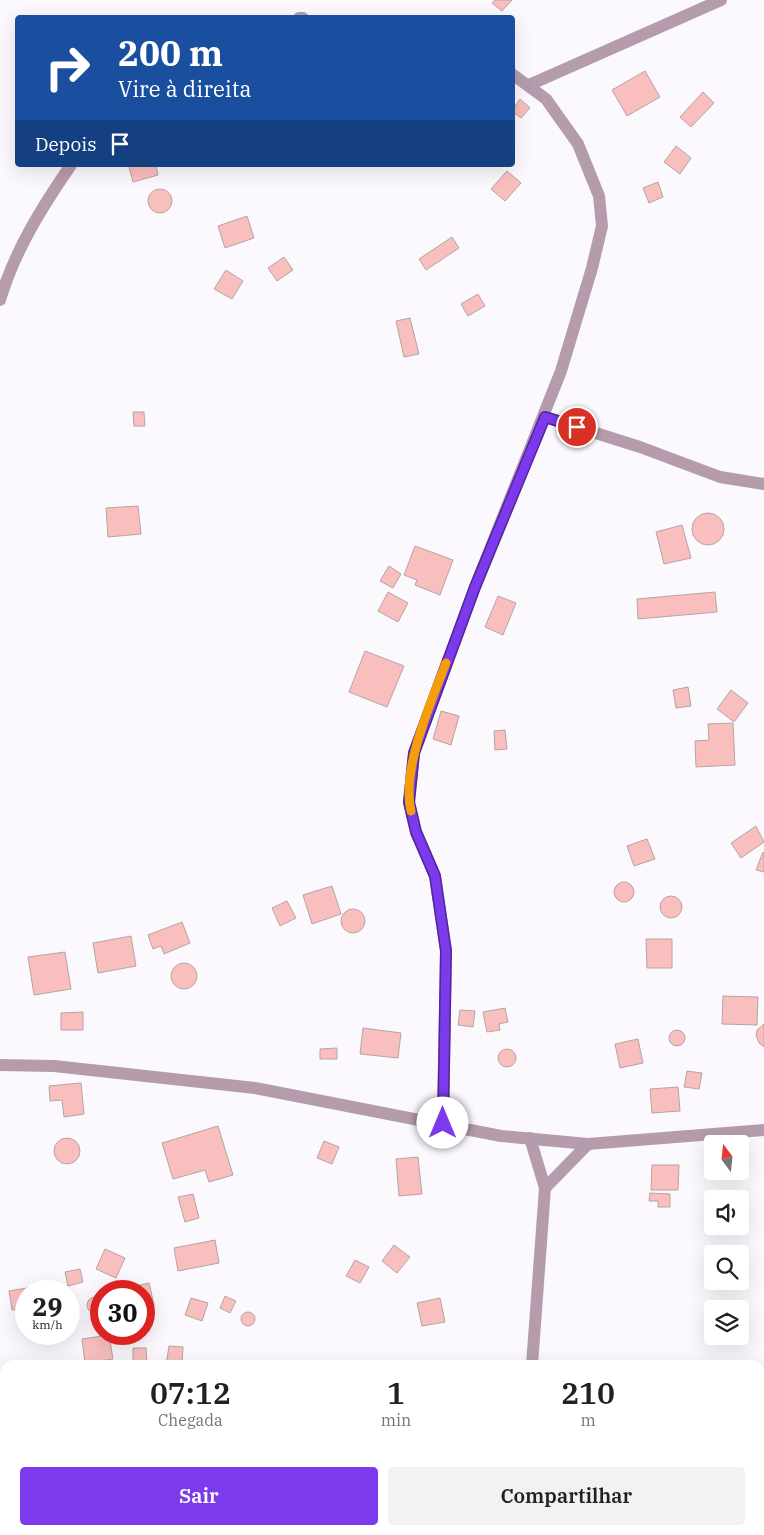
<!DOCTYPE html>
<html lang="pt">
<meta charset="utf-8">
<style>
body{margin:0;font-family:"IBM Plex Serif",serif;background:#f2f2f2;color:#202124;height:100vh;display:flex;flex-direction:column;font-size:19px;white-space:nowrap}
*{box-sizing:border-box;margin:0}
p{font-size:16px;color:#757577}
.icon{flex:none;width:28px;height:28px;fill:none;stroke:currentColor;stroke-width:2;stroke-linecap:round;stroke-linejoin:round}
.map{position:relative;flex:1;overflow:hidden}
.side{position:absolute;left:0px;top:1360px;width:765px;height:175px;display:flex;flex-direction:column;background:#fff;border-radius:15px 15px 0 0;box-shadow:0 5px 20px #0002}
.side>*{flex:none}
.banner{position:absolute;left:15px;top:15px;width:500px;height:152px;border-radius:5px;box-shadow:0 5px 20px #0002;background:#1a4fa0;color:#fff;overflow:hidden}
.needle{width:32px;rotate:345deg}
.tools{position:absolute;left:704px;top:1135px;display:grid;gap:10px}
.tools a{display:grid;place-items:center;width:45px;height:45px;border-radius:5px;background:#fff;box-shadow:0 5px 20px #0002;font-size:25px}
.speed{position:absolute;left:15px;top:1280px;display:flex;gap:10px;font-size:25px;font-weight:700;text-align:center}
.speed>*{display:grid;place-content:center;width:65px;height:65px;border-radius:50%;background:#fff;box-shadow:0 5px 20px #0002;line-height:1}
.speed small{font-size:12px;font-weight:400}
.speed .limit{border:8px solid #d22;background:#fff;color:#111}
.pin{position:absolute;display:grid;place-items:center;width:42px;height:42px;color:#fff;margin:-21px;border:2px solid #fff;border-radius:50%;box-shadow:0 1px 5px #0007}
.me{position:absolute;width:55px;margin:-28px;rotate:0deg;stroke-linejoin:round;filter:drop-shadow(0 0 4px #0008)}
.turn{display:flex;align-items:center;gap:18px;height:105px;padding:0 20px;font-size:22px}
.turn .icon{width:65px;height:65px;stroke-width:2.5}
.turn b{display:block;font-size:35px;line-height:42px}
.then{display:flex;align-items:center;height:48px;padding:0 20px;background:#0003;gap:10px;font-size:19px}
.eta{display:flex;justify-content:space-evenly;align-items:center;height:85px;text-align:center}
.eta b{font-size:30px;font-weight:600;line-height:35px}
.primary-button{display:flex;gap:10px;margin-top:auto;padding:10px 20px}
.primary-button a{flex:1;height:58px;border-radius:5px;background:#7c3aed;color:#fff;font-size:20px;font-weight:600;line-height:58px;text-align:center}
.primary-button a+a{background:#f2f2f2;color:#202124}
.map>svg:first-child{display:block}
.building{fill:#f9bfbe;stroke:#b4a4a3}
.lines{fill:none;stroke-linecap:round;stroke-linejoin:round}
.minor{stroke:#b59cad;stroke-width:12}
.route-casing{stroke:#51269a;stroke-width:12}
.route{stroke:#7c3aed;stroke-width:9}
.slow{stroke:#f59e0b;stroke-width:9}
</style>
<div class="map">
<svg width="764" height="1535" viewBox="0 0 764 1535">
<rect width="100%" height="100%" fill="#fcf9fe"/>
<g class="building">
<path d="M495 0H512L502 11 492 3Z"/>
<path d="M645 71 660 97 627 116 612 90Z"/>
<path d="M703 92 714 103 691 127 680 117Z"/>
<path d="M520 99 530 108 521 118 512 111Z"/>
<path d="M676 146 691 158 680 174 664 162Z"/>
<path d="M135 165H156L158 175 133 182 129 167Z"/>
<path d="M507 171 521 183 505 201 491 189Z"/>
<path d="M658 182 663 197 649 203 643 188Z"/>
<circle cx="160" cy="201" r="12"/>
<path d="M247 216 254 238 225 248 218 226Z"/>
<path d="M452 237 459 248 426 270 419 259Z"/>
<path d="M284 257 293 270 277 281 268 268Z"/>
<path d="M226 270 243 281 232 299 214 289Z"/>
<path d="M478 294 485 306 468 316 461 304Z"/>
<path d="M410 318 419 354 404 357 396 321Z"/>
<path d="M133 412H144L145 426H134Z"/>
<path d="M138 506 141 534 108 537 106 508Z"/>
<circle cx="708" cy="529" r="16"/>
<path d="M682 525 691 558 664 564 656 532Z"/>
<path d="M415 546 453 560 440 595 415 585 417 580 404 575Z"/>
<path d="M389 566 401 574 393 588 380 581Z"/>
<path d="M388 592 408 603 398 622 378 611Z"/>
<path d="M715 592 717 612 638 619 637 599Z"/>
<path d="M498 596 516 603 503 635 485 627Z"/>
<path d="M365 651 404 666 387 707 349 692Z"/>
<path d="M688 687 691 706 676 708 673 690Z"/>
<path d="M731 690 748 703 734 722 717 709Z"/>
<path d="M441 711 459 716 451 745 433 739Z"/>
<path d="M733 723 735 765 696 767 695 741 709 740 708 724Z"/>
<path d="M505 730 507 749 495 750 494 731Z"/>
<path d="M756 826 764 842 741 858 731 843Z"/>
<path d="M647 839 655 859 634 866 627 846Z"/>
<path d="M763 852 764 853V872L756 870Z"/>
<circle cx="624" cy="892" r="10"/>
<path d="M332 886 341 914 312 924 303 895Z"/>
<circle cx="671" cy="907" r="11"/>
<path d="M287 901 296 918 280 926 272 908Z"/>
<circle cx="353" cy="921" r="12"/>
<path d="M182 922 190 943 164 954 161 946 153 949 148 935Z"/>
<path d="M131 936 136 966 98 973 93 943Z"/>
<path d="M646 939H672V968H647Z"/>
<path d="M65 952 71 989 34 995 28 957Z"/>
<circle cx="184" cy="976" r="13"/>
<path d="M723 996 758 997 757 1025 722 1024Z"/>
<path d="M505 1008 508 1022 499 1024 500 1030 487 1032 483 1012Z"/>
<path d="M460 1010 475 1011 473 1027 458 1025Z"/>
<path d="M83 1012V1030H61V1013Z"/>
<path d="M764 1024V1047L759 1043 756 1035 757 1030Z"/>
<path d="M363 1028 401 1033 398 1058 360 1054Z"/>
<circle cx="677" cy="1038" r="8"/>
<path d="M638 1039 643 1063 620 1068 615 1044Z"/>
<path d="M337 1048V1059H320V1049Z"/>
<circle cx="507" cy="1058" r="9"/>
<path d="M687 1071 702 1073 699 1089 684 1087Z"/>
<path d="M81 1083 84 1114 64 1117 62 1100 50 1101 49 1086Z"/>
<path d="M678 1087 680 1111 652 1113 650 1089Z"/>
<path d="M218 1126 233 1175 209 1182 205 1170 173 1179 162 1143Z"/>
<circle cx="67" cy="1151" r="13"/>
<path d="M324 1141 339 1147 332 1164 317 1158Z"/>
<path d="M418 1157 422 1194 399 1196 396 1159Z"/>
<path d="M652 1165H679L678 1190H651Z"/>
<path d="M650 1193 670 1194V1207H658V1201H649Z"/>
<path d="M193 1194 199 1218 185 1222 178 1197Z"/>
<path d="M215 1240 219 1263 178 1271 174 1248Z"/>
<path d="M394 1245 410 1257 397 1273 382 1261Z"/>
<path d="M105 1249 125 1258 116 1278 96 1269Z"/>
<path d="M355 1260 369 1267 360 1283 346 1276Z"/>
<path d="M80 1269 83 1282 68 1286 65 1272Z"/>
<path d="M149 1283 154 1305 144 1307V1291H134L133 1287Z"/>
<path d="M45 1285 46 1291H26V1308L12 1310 9 1291Z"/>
<path d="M225 1296 236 1301 230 1313 220 1308Z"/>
<circle cx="95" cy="1305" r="8"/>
<path d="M191 1298 208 1303 202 1321 185 1315Z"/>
<path d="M440 1298 445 1322 422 1326 417 1303Z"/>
<circle cx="248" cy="1319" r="7"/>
<path d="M109 1335 113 1359 85 1363 82 1339Z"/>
<path d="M169 1346 183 1347 182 1365H166Z"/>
<path d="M133 1348H146L147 1364 133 1365Z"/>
</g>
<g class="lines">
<g class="minor">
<path d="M299 18H303"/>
<path d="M529 85 721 0"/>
<path d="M0 300C15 250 42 207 71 165"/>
<path d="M545 417 640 447 720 477 764 484"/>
<path d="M0 1065 54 1066 255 1088 501 1136 588 1144 764 1130"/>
<path d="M443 1123 446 951 435 876 416 832 409 803 414 753 475 587 561 371 592 268 602 226 599 196 578 144 546 99 512 74"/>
<path d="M530 1138 545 1188 532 1365"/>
<path d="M545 1188 588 1144"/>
<path d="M519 1535V1530"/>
</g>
</g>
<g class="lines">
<g class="route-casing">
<path id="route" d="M443 1123 446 951 435 876 416 832 409 802 414 753 475 587 545 417 577 427"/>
</g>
<use href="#route" class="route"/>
<path class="slow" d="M411 811C401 770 431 702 446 663"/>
</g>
</svg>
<div class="tools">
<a><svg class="needle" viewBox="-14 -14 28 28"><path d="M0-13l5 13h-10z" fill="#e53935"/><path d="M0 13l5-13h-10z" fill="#757577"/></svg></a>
<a><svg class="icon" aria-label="sound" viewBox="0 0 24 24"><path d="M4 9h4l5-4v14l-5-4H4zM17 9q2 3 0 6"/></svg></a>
<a><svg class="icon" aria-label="search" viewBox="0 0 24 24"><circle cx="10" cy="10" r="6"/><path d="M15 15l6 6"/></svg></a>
<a><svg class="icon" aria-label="layers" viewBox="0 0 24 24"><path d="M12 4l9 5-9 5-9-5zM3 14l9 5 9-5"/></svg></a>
</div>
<div class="speed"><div>29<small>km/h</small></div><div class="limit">30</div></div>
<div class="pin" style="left:577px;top:427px;background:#d93025"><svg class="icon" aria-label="arrive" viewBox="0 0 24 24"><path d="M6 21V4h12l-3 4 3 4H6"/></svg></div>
<svg class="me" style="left:443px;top:1123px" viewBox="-20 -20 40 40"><circle r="19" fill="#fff"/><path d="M0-13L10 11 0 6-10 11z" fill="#7c3aed"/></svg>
<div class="banner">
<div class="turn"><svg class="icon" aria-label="right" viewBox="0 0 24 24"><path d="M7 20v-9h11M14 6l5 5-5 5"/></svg><div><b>200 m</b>Vire à direita</div></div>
<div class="then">Depois<svg class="icon" aria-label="arrive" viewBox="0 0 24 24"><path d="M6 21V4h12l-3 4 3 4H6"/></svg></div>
</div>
<section class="side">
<div class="eta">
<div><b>07:12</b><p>Chegada</p></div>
<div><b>1</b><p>min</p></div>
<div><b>210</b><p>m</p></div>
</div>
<div class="primary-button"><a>Sair</a><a>Compartilhar</a></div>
</section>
</div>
